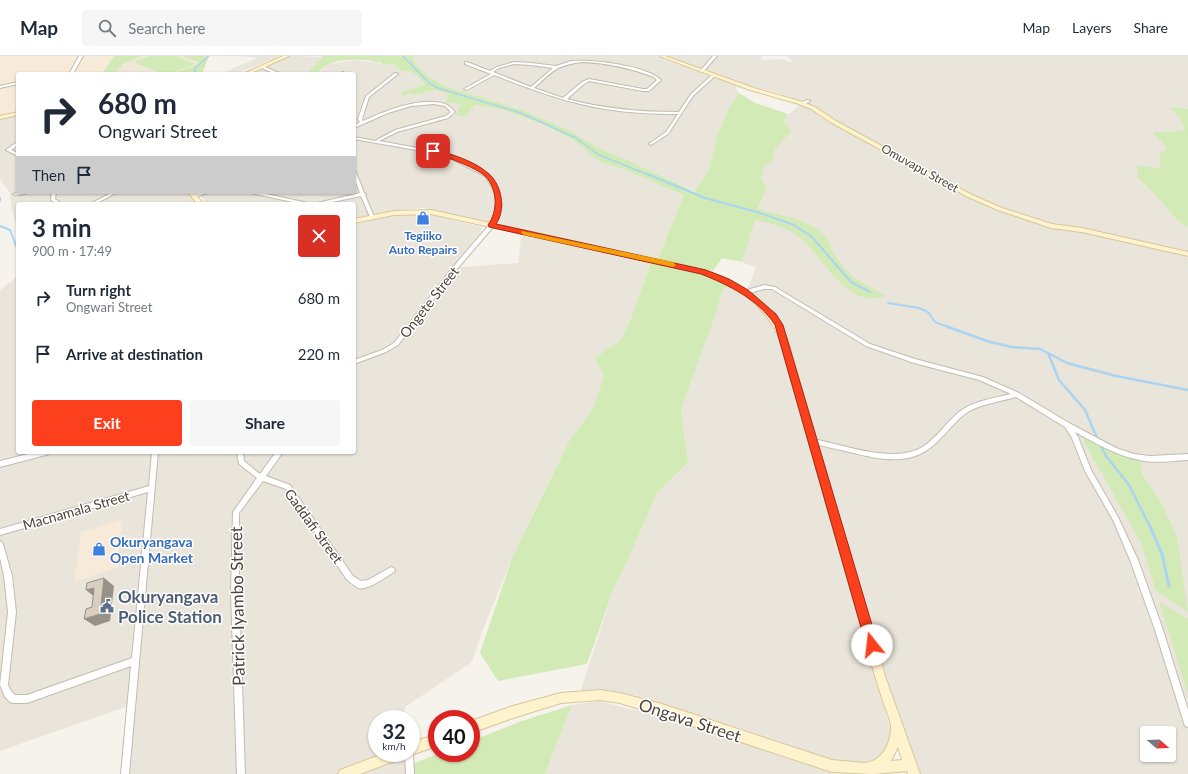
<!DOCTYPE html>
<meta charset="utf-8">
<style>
body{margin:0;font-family:Lato,sans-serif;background:#f6f6f7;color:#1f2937;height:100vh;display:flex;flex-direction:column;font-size:15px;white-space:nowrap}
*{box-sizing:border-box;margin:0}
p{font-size:13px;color:#747a83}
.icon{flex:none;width:22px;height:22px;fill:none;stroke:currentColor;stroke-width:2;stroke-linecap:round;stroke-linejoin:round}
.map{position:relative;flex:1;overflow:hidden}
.side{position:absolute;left:16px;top:146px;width:340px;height:252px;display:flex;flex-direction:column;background:#fff;border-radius:4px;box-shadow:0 1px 3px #0004}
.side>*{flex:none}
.top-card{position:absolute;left:16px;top:16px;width:340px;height:122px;border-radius:4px;box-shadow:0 1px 3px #0004;background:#fff;color:#1f2937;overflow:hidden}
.needle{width:26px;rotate:109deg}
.controls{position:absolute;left:1140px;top:670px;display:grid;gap:8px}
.controls a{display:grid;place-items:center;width:36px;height:36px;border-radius:4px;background:#fff;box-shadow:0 1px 3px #0004;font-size:20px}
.speed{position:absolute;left:368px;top:654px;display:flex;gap:8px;font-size:20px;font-weight:700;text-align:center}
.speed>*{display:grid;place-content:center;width:52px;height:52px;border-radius:50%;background:#fff;box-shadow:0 1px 3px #0004;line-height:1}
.speed small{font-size:10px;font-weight:400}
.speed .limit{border:6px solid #d22;background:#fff;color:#111}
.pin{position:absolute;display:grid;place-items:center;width:34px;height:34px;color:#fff;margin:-17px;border-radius:8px;box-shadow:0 2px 6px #0006}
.me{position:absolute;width:44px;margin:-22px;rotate:344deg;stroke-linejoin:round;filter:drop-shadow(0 0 3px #0008)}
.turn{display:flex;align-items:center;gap:14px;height:84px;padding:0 16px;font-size:18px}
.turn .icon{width:52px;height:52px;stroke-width:2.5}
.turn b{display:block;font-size:28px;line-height:34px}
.then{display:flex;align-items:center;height:38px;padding:0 16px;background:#0003;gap:8px;font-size:15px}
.round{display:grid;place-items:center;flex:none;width:42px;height:42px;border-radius:4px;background:#f6f6f7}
.summary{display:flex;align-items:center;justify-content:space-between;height:68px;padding:0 16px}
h1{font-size:24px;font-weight:700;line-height:30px}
.button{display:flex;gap:8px;margin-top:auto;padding:8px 16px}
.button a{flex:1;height:46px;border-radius:4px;background:#fc3f1d;color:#fff;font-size:16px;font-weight:700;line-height:46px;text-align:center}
.button a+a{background:#f6f6f7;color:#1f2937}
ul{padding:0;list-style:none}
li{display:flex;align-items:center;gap:12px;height:56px;padding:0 16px}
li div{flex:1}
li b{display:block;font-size:15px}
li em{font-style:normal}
header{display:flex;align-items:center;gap:24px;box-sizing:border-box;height:56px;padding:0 20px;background:#fff;border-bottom:1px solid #e0e1e3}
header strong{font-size:19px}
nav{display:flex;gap:22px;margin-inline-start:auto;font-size:14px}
.search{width:280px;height:36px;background:#f6f6f7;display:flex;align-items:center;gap:10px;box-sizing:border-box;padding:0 14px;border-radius:4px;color:#747a83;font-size:15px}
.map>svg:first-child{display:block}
.residential{fill:#eae5da;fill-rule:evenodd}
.commercial{fill:#f7ead8}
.education{fill:#efe8d6}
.green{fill:#d2eab5}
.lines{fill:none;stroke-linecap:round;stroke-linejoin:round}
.stream-far3{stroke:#a9d4f2;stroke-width:1.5}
.stream-far2{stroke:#a9d4f2;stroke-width:2}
.stream-far1{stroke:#a9d4f2;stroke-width:2.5}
.stream{stroke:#a9d4f2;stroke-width:3}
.street-casing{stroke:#c2bbae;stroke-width:2}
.secondary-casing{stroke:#d6c79b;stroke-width:2}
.street{fill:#fff;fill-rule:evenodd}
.secondary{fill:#fff3cd;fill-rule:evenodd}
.shaded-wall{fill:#979187}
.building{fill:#d8cfc1;stroke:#979187}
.route{fill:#fc3f1d;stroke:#a42913}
.slow{fill:#f59e0b}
.labels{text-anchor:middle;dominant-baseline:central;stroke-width:3;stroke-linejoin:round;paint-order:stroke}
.far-street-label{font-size:12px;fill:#4b4439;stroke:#fff}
.far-shop-label{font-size:12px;font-weight:bold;fill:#366cbe;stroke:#fff}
.street-label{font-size:14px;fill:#4b4439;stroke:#fff}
.shop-label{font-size:14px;font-weight:bold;fill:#366cbe;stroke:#fff;text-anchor:start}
.near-service-label{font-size:17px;font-weight:bold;fill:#4e5e75;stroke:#fff;text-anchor:start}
.near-street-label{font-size:17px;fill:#4b4439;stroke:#fff}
</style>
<header>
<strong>Map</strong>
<div class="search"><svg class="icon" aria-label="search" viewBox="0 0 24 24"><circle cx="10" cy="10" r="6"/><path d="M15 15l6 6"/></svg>Search here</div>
<nav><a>Map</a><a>Layers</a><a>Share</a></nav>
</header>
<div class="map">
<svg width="1188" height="718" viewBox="0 0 1188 718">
<rect width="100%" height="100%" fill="#f6f3ec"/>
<g class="residential">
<path d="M242 0H280L236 18H220L257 2Z"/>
<path d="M291 0 324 1 306 18H248Z"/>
<path d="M413 0H654L712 21 714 20 661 0H763L761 4 784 3 790 6 792 5 786 0H1188V53L1170 51 1181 63 1185 75 1152 76 1167 92 1160 98V113L1137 110 1139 125 1152 135 1176 163 1188 171V718H914L823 438 891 676 889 691 876 704 857 707 830 704 634 639 592 634 580 637 613 534 631 497 657 437 688 407 681 353 716 258 722 235 732 228 746 236 756 212 742 206 751 172 767 131 761 123 762 116 766 107 773 103 775 93 792 75 782 65 801 47 791 41 764 33 737 28 736 32 739 37 731 48 717 80 710 111 696 136 630 105 602 94 569 74 522 54 445 30 429 21 415 7ZM1147 677H1169V699H1147Z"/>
<path d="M355 4 372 6 375 5 384 9 393 8 400 14 412 16 420 22 425 29 401 36 414 37 416 39 434 34 450 38 445 45 462 48 456 59H466L475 49 500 53 519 60 542 68 573 84 600 106 623 113 685 139 658 203 423 152 399 154 354 162V148H206L198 136H354V18H316L329 8Z"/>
<path d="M18 57V136H191L200 148H18V175L11 150 10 137 0 123V62Z"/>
<path d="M423 157 482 171 481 176 451 212 518 207 522 176 652 204 630 265 620 285 594 302 604 320 592 355 569 385 532 460 512 502 481 579 472 606 405 651 403 663H377V697H409L410 718H125L131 649 0 695V234L18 220V396H354V167L406 158Z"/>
<path d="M598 645 663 661 835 718H545L572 649Z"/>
</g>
<g class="commercial">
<path d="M0 0H114L102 18H18V57L0 62Z"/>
<path d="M122 464 118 511 74 526 81 476Z"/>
</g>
<path class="education" d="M143 0H182L201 7 178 17 181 18H114L123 8Z"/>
<g class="green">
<path d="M114 0H143L123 8 114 18H102Z"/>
<path d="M150 0H175L195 8 169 18H164L134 6Z"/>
<path d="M182 0H209L202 18H181L178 16 200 7Z"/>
<path d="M320 0H413L415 7 429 21 445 30 522 54 569 74 602 94 630 105 695 136 710 111 717 80 731 48 739 37 755 47 788 58 783 65 792 75 775 93 773 103 764 111 761 123 767 131 758 153C780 159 807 163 824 179 832 186 829 191 834 198 840 206 848 217 856 223 866 229 876 234 886 240 880 241 870 244 865 242 835 234 820 195 795 178 782 170 769 167 755 164L742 206 722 202 713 215 658 203 684 139 623 113 600 106 573 84 542 68 500 53 475 49 466 60 456 59 461 48 445 46 449 38 434 34 415 39 413 37 403 40 401 36 425 29 420 22 412 16 400 14 393 8 383 9 382 7C370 3 341 2 329 8 318 14 321 18 306 18L323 1Z"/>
<path d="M1169 51 1188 53V171L1176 163 1152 135 1138 123 1137 109 1160 113V98L1167 92 1152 76 1185 75 1181 63Z"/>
<path d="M652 204 699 214 732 228 722 235 716 258 681 353 688 407 657 437 631 497 613 534 587 608 498 625 480 597 512 502 569 385 592 355 604 320 594 302 620 285 630 265Z"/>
<path d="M1082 382 1140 406 1142 418 1162 448 1177 481 1188 556 1156 535 1141 487Z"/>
<path d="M1159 546 1188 563V637Z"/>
<path d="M572 649 545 718H410V709L440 697H471V685L522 665Z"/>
</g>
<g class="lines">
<g class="stream-far3">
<path d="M403 0 429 27 438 32 521 57 576 82 599 99 649 119"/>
<path d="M196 18 194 13 209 0"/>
</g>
<g class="stream-far2">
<path d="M647 118 705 142 757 156 794 169 812 181 851 226 870 236"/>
<path d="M0 142V145"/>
<path d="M0 170 10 174 18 195"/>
<path d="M888 247 919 252 928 256 935 266 951 272"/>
</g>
<g class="stream-far1">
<path d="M948 271 990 286 1012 291 1040 293 1067 307 1116 320 1188 334"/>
<path d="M1048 297 1059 324 1085 354 1098 384"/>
<path d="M1100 388 1106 400 1129 429 1148 467"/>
</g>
<path class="stream" d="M1148 466 1162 498 1169 530"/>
<g class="street-casing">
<g id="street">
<path d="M79 0H83L73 18H69Z"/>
<path d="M713 0H717L703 16H701V14Z"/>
<path d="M571 5C594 4 616 7 639 13 647 16 655 18 661 24L649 35H643L589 25 584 28 567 43C605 53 640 56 679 56L691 38 713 18 716 19 693 40 668 78 651 89 649 88 650 87 666 76 678 58C653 58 629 57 605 53 567 47 530 33 494 19L467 34 464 33 491 18 465 8V6H467L490 15 497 11 514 6 531 7 556 10ZM583 6C607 7 630 12 654 21L657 24 647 33H643L589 23 582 26 563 42 534 32C553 15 556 9 583 6ZM514 8 531 9 553 12 531 31 493 16 499 12Z"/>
<path d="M263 10 279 17 280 18H275L262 12 261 11Z"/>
<path d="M343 16 345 17 344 18H339Z"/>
<path d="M395 17 398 18 369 41 362 63 363 65C385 55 421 40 445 48 449 49 452 53 455 56L448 62 397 76 379 85 446 97 488 118 497 133 502 149 498 163 494 170 457 213 398 289 386 296 354 308V304L382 294 394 287 453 211 490 168 494 163 498 149 493 133 485 120 444 99 354 83V81L375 85 395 74 446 60 451 56 445 50 434 48 423 49 411 50 388 57 354 72V70L360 66 358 63 366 40Z"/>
<path d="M18 26V28L0 32V30Z"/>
<path d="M808 44 810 45 809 46 801 48 799 47Z"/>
<path d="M17 86H18V89L11 94 18 97V100L6 94Z"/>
<path d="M354 115 356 116 364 137 366 138 365 139 374 161V162H370V161L361 140 323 148H315L317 147 360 137 354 121Z"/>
<path d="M20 136H30C26 138 17 140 13 138Z"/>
<path d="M52 136H56L55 143 62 148H57L51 144Z"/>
<path d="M113 136H118L95 148H90Z"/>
<path d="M205 136H212L194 141 192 140Z"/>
<path d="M249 136H257L308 147 310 148H302L251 137Z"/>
<path d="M764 229 775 231 870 288 915 303 983 321 1019 337 1069 367 1116 392 1134 398 1150 400 1188 398V404C1173 405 1159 407 1144 405 1119 401 1097 388 1075 376L1078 381 1091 414 1118 461 1138 504 1162 571 1188 654V671L1185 670 1184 667 1154 571 1130 504 1113 464 1085 415 1072 382 1065 371 1016 341C999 346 979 348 965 358 949 370 940 388 922 397 898 410 866 400 841 394 832 392 821 390 812 387L811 385 812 383H814C841 389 883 403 910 396 932 391 943 369 959 356 973 345 994 342 1011 338L979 324 914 307 866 290 772 233H764L746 238 743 236 744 235Z"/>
<path d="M36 396H49L48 398 46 399 0 411V405Z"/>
<path d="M152 396H158L129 718H121L131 610 27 647H13L10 646 5 641 0 629 8 556 4 520 0 502V485L2 486 3 488 12 520 16 556 8 629 11 635 15 639H27L132 602 148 436 0 479V473L149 430Z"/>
<path d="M237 396H243L244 405 260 418 276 396H283L266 420 290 429 353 520 361 525 368 524 391 511 394 512 395 514 394 516C386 521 367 535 358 532 355 530 351 527 347 524L286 433 263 425 239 457V537L245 718H237L231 537 233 456 257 422 239 408Z"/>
<path d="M411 694 413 697 414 718H406L405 697H411Z"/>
</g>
</g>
<g class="secondary-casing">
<g id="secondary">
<path d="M283 0H289L249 18H243Z"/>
<path d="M659 0H665L754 32 803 46 815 51 836 65 972 139 1002 152 1052 168 1082 172 1188 196V200L1082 176 1051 172 998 154 968 141 832 67 811 53 799 48 750 34Z"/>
<path d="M18 56V59L0 63V60Z"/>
<path d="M188 136H194L203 148H197Z"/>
<path d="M431 154 701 213C740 226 769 243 787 282L885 620 920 718H908L907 715 873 718 832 716 662 660 620 647 600 644 561 647 513 662 471 677V665L513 650 561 637 600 634 620 637 662 648 832 704 864 707C882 706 891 687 891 671 891 667 889 662 888 659 883 646 879 633 875 620L779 282C763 245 734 229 697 216L431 158 394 159 354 167V163L394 155ZM898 691 902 704 891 705Z"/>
<path d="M437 678V690L411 699 407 697H411V687Z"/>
<path d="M385 697H407L405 701 360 718H338L340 714Z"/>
</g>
</g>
<use href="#street" class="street"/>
<use href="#secondary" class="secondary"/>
</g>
<path class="shaded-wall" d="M104 522 114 530 110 565 95 570 84 563 100 558 96 542 86 534Z"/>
<path class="building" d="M104 522 100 558 84 563 86 553 92 551 94 532 86 534 87 527Z"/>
<path class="route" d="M433 93C451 98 475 105 489 118 502 129 506 154 496 168L706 214 729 223 748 234 776 258 783 269 878 589 876 593 872 595 868 593 866 589 775 269C759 244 729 229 701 218L489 171 488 169C498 155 498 133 485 120 475 111 444 100 431 96L430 95Z"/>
<path class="slow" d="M522 175 673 206 676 209 673 211 524 179 521 177Z"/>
<defs>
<g id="shop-bare" transform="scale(1.08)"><path d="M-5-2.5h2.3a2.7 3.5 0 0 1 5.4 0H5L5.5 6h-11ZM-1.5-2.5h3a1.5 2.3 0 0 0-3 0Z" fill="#3f7fe0" stroke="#fff" stroke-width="2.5" paint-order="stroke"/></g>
<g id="civic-bare" transform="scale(1.08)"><path d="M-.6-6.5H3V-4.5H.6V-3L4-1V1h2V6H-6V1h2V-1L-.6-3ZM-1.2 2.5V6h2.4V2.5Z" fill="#5c6f8a" stroke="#fff" stroke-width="2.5" paint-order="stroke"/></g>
</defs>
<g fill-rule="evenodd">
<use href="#shop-bare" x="423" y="162"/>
<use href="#shop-bare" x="99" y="493"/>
<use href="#civic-bare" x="107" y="550"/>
</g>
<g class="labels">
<g class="far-street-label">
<text transform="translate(920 112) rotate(29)">Omuvapu Street</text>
</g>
<g class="far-shop-label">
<text x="423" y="179">Tegiiko<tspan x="423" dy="14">Auto Repairs</tspan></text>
</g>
<g class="street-label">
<text transform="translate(429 246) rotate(-52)">Ongete Street</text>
<text transform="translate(76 454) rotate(-16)">Macnamala Street</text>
<text transform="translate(314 470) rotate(54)">Gaddafi Street</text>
</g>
<g class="shop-label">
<text x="110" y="485">Okuryangava<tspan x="110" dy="16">Open Market</tspan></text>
</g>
<g class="near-service-label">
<text x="118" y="540">Okuryangava<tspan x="118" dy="20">Police Station</tspan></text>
</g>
<g class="near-street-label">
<text transform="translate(237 550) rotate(-91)">Patrick Iyambo Street</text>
<text transform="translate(690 664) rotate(18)">Ongava Street</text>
</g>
</g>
</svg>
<div class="controls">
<a><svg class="needle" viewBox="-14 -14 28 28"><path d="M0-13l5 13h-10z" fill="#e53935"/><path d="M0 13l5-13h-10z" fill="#747a83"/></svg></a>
</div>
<div class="speed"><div>32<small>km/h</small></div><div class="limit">40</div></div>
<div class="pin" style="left:433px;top:95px;background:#d93025"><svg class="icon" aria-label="arrive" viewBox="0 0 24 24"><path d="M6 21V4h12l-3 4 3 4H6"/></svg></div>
<svg class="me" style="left:872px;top:589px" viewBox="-20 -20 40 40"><circle r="19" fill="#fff"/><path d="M0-13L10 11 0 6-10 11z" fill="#fc3f1d"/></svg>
<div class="top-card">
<div class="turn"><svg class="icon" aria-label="right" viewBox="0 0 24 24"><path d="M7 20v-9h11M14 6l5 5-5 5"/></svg><div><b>680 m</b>Ongwari Street</div></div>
<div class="then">Then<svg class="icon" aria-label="arrive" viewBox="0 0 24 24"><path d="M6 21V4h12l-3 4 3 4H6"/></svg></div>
</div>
<section class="side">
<div class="summary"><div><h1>3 min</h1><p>900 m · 17:49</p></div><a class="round" style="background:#d93025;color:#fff"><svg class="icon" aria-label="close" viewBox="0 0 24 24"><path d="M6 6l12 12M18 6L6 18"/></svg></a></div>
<ul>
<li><svg class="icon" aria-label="right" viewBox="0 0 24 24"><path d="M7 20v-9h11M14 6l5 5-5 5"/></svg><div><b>Turn right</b><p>Ongwari Street</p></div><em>680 m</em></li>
<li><svg class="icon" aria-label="arrive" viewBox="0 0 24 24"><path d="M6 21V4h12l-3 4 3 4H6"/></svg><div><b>Arrive at destination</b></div><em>220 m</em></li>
</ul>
<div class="button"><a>Exit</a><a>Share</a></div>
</section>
</div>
